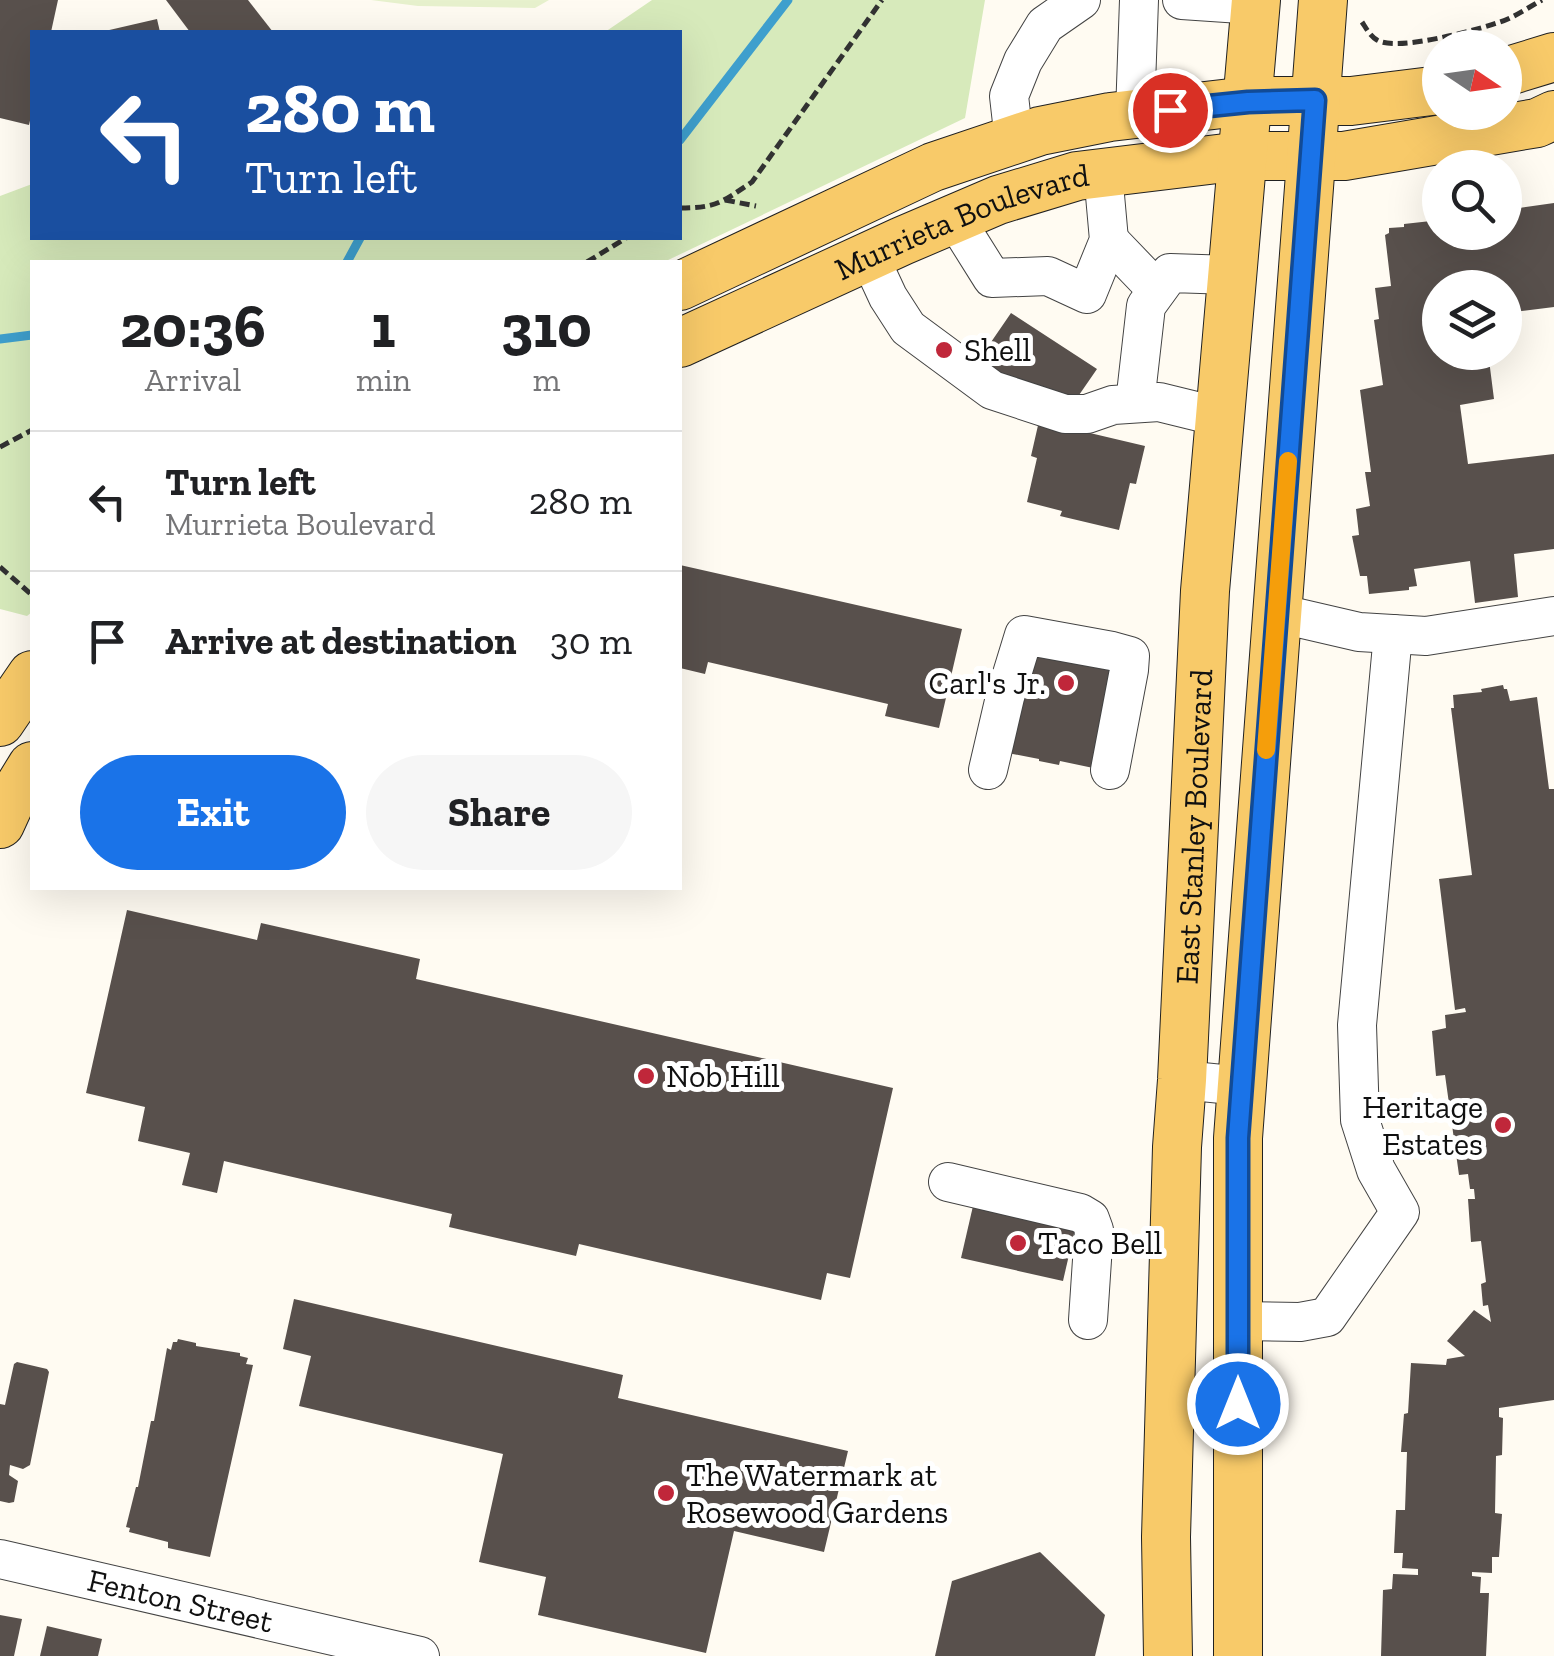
<!DOCTYPE html>
<style>
body{margin:0;font-family:"Zilla Slab",serif;background:#f6f6f6;color:#202124;height:100vh;display:flex;flex-direction:column;font-size:38px;white-space:nowrap}
*{box-sizing:border-box;margin:0}
p{font-size:32px;color:#757577}
.icon{flex:none;width:55px;height:55px;fill:none;stroke:currentColor;stroke-width:2;stroke-linecap:round;stroke-linejoin:round}
.map{position:relative;flex:1;overflow:hidden}
.details{position:absolute;left:30px;top:260px;width:652px;height:630px;display:flex;flex-direction:column;background:#fff;border-radius:0px;box-shadow:0 10px 40px #0002}
.details>*{flex:none}
.guide{position:absolute;left:30px;top:30px;width:652px;height:210px;border-radius:0px;box-shadow:0 10px 40px #0002;background:#1a4fa0;color:#fff;overflow:hidden}
.needle{width:65px;rotate:103deg}
.buttons{position:absolute;left:1422px;top:30px;display:grid;gap:20px}
.buttons a{display:grid;place-items:center;width:100px;height:100px;border-radius:50%;background:#fff;box-shadow:0 10px 40px #0002;font-size:50px}
.pin{position:absolute;display:grid;place-items:center;width:85px;height:85px;color:#fff;margin:-42px;border:5px solid #fff;border-radius:50%;box-shadow:0 2px 10px #0007}
.me{position:absolute;width:110px;margin:-55px;rotate:0deg;stroke-linejoin:round;filter:drop-shadow(0 0 8px #0008)}
.turn{display:flex;align-items:center;gap:35px;height:210px;padding:0 50px;font-size:45px}
.turn .icon{width:130px;height:130px;stroke-width:2.5}
.turn b{display:block;font-size:70px;line-height:85px}
.eta{display:flex;justify-content:space-evenly;align-items:center;height:170px;text-align:center}
.eta b{font-size:60px;font-weight:800;line-height:70px}
.action{display:flex;gap:20px;margin-top:auto;padding:20px 50px}
.action a{flex:1;height:115px;border-radius:60px;background:#1a73e8;color:#fff;font-size:40px;font-weight:800;line-height:115px;text-align:center}
.action a+a{background:#f6f6f6;color:#202124}
ul{padding:0;list-style:none}
li{display:flex;align-items:center;gap:30px;height:140px;padding:0 50px;border-top:2px solid #e0e0e0}
li div{flex:1}
li b{display:block;font-size:38px}
li em{font-style:normal}
.map>svg:first-child{display:block}
.green{fill:#d7eabb}
.pitch{fill:#e7f1cd}
.lines{fill:none;stroke-linecap:round;stroke-linejoin:round}
.stream{stroke:#3e9fcd;stroke-width:9}
.building{fill:#58504c}
.minor-casing{stroke:#434343;stroke-width:40}
.major-casing{stroke:#212121;stroke-width:50}
.path{stroke:#323232;stroke-width:5;stroke-dasharray:10 5;stroke-linecap:butt}
.minor{stroke:#fff;stroke-width:38}
.major{stroke:#f8ca69;stroke-width:48}
.route-casing{stroke:#114b97;stroke-width:25}
.route{stroke:#1a73e8;stroke-width:18}
.slow{stroke:#f59e0b;stroke-width:18}
.poi-dot{fill:#c0273a;stroke:#fff;stroke-width:4}
.labels{text-anchor:middle;dominant-baseline:central;stroke-width:10;stroke-linejoin:round;paint-order:stroke}
.street-label{font-size:32px;fill:#101010;stroke:#fff}
.poi-label{font-size:32px;fill:#101010;stroke:#fff;text-anchor:start}
</style>
<div class="map">
<svg width="1554" height="1656" viewBox="0 0 1554 1656">
<rect width="100%" height="100%" fill="#fffbf2"/>
<path class="green" d="M652 0H985L965 118 664 262H32V612L27 616 0 609V196L32 184V238H680V32H605Z"/>
<path class="pitch" d="M371 0H549L535 8 418 6Z"/>
<g class="lines">
<g class="stream">
<path d="M680 140 788 0"/>
<path d="M347 262 360 238"/>
<path d="M0 339 32 335"/>
</g>
</g>
<g class="building">
<path d="M0 0H58L51 32H32V112L29 125 0 118Z"/>
<path d="M166 0H248L273 32H190Z"/>
<path d="M157 19 160 32H105V31Z"/>
<path d="M1554 203V307L1505 313V288H1440V352H1488L1494 399 1460 405 1468 464 1554 454V549L1514 554 1518 597 1475 603 1470 561 1414 569 1417 586 1409 587V590L1369 594 1367 576H1360L1352 536 1359 535 1356 509 1370 506 1365 472H1371L1360 390 1383 385 1374 320 1379 319 1375 288 1391 286 1385 235 1389 233V228L1404 227V224L1440 220V232H1505V210Z"/>
<path d="M1011 313 1097 369 1068 411 1021 379 1013 391 976 364Z"/>
<path d="M1039 421 1145 446 1136 484 1130 483 1119 530 1060 516 1062 511 1027 502 1037 458 1031 456Z"/>
<path d="M680 565 962 629 939 728 885 716 888 704 708 662 705 674 680 668Z"/>
<path d="M1021 649 1124 660 1098 769 1060 761 1059 765 1039 761V759L997 751Z"/>
<path d="M1503 685 1504 689H1507L1510 701 1537 697 1549 789H1554V1400L1499 1408V1417L1503 1418 1502 1455 1496 1456 1495 1513 1502 1514 1499 1557H1492V1573L1472 1572V1576L1481 1577 1480 1593H1489L1486 1656H1381L1383 1590 1392 1589 1393 1574 1418 1575V1569L1402 1568 1403 1553H1394L1396 1510H1405L1407 1452H1401L1404 1414 1408 1413 1411 1363 1446 1365 1447 1359 1465 1356 1447 1341 1474 1310 1491 1322 1488 1305 1483 1306 1481 1284 1486 1282 1481 1241 1471 1242 1468 1199H1475L1474 1189H1470L1468 1174 1459 1175 1445 1075 1436 1076 1432 1031 1446 1028 1445 1015 1466 1012 1465 1008 1455 1010 1439 879 1472 875 1451 708H1454L1453 695 1482 692 1481 689Z"/>
<path d="M127 910 257 940 261 923 420 959 416 979 893 1088 850 1278 827 1273 821 1300 579 1244 576 1256 449 1227 452 1214 224 1161 217 1193 182 1185 190 1153 138 1141 145 1107 86 1093Z"/>
<path d="M973 1206 1075 1229 1063 1281 961 1258Z"/>
<path d="M294 1299 623 1375 618 1398 848 1451 824 1552 734 1531 706 1653 538 1615 546 1577 479 1562 503 1454 299 1406 311 1356 283 1349Z"/>
<path d="M178 1339 196 1343V1346L240 1353V1356L248 1358 246 1364 253 1365 210 1557 168 1548V1542L129 1532 130 1528 126 1527 136 1487H138L151 1421H154L167 1348 171 1350 173 1342H177Z"/>
<path d="M17 1362 47 1369 49 1372 30 1465 23 1469 10 1465 9 1475 18 1481 14 1502 9 1503 0 1501V1404L5 1405 14 1364Z"/>
<path d="M1040 1552 1105 1615 1095 1656H935L952 1581Z"/>
<path d="M0 1615 22 1619 14 1656H0Z"/>
<path d="M47 1626 102 1639 98 1656H40Z"/>
</g>
<g class="lines">
<g class="minor-casing">
<g id="minor">
<path d="M1182 0 1256 5"/>
<path d="M1135 114 1139 0"/>
<path d="M1014 140 1009 96 1023 61 1045 25 1081 0"/>
<path d="M955 219 992 278 1048 276 1087 294 1109 240 1103 173"/>
<path d="M1109 240 1157 290"/>
<path d="M869 256 888 297 908 328 992 390 1065 414H1087L1113 405 1159 402 1220 417"/>
<path d="M1135 403 1146 306 1170 273 1232 275"/>
<path d="M1277 613 1359 632 1426 636 1554 616"/>
<path d="M988 770 1005 697 1024 635 1112 651 1130 656 1129 670 1110 770"/>
<path d="M1182 1080 1242 1086"/>
<path d="M948 1182 1080 1213 1090 1219 1094 1230 1088 1320"/>
<path d="M1238 1321 1300 1322 1327 1317 1400 1212 1376 1170 1360 1120 1357 1025 1393 634"/>
<path id="s1" d="M0 1559 420 1656"/>
</g>
</g>
<g class="major-casing">
<g id="major">
<path d="M1505 72 1554 57"/>
<path d="M680 286 933 167 1040 131 1110 117 1248 101H1351L1440 90"/>
<path id="s2" d="M680 343 902 241 998 200 1077 176 1242 156H1344L1537 123 1554 115"/>
<path d="M0 722 32 675"/>
<path d="M0 824 11 800 32 766"/>
<path id="s3" d="M1168 1656 1166 1537 1177 1147 1182 1080 1205 591 1256 0"/>
<path d="M1238 1656V1138L1323 0"/>
</g>
</g>
<g class="path">
<path d="M1362 22C1366 28 1370 36 1377 40 1396 52 1477 30 1500 22 1515 17 1529 7 1542 0"/>
<path d="M725 200 756 206"/>
<path d="M680 208C717 208 722 202 752 182L882 0"/>
<path d="M587 262 626 238"/>
<path d="M0 447 32 430"/>
<path d="M0 567 32 595"/>
</g>
<use href="#minor" class="minor"/>
<use href="#major" class="major"/>
</g>
<g class="lines">
<g class="route-casing">
<path id="route" d="M1170 110 1248 102 1315 100 1238 1138V1404"/>
</g>
<use href="#route" class="route"/>
<path class="slow" d="M1266 750 1288 461"/>
</g>
<g class="poi-dot">
<circle cx="944" cy="350" r="10"/>
<circle cx="1066" cy="683" r="10"/>
<circle cx="646" cy="1076" r="10"/>
<circle cx="1503" cy="1125" r="10"/>
<circle cx="1018" cy="1243" r="10"/>
<circle cx="666" cy="1493" r="10"/>
</g>
<g class="labels">
<g class="street-label">
<text stroke="none"><textPath href="#s2" startOffset="308">Murrieta Boulevard</textPath></text>
<text stroke="none"><textPath href="#s3" startOffset="830">East Stanley Boulevard</textPath></text>
<text stroke="none"><textPath href="#s1" startOffset="185">Fenton Street</textPath></text>
</g>
<g class="poi-label">
<text x="964" y="350">Shell</text>
<text x="1046" y="683" text-anchor="end">Carl's Jr.</text>
<text x="666" y="1076">Nob Hill</text>
<text x="1483" y="1107" text-anchor="end">Heritage<tspan x="1483" dy="37">Estates</tspan></text>
<text x="1038" y="1243">Taco Bell</text>
<text x="686" y="1475">The Watermark at<tspan x="686" dy="37">Rosewood Gardens</tspan></text>
</g>
</g>
</svg>
<div class="buttons">
<a><svg class="needle" viewBox="-14 -14 28 28"><path d="M0-13l5 13h-10z" fill="#e53935"/><path d="M0 13l5-13h-10z" fill="#757577"/></svg></a>
<a><svg class="icon" aria-label="search" viewBox="0 0 24 24"><circle cx="10" cy="10" r="6"/><path d="M15 15l6 6"/></svg></a>
<a><svg class="icon" aria-label="layers" viewBox="0 0 24 24"><path d="M12 4l9 5-9 5-9-5zM3 14l9 5 9-5"/></svg></a>
</div>
<div class="pin" style="left:1170px;top:110px;background:#d93025"><svg class="icon" aria-label="arrive" viewBox="0 0 24 24"><path d="M6 21V4h12l-3 4 3 4H6"/></svg></div>
<svg class="me" style="left:1238px;top:1404px" viewBox="-20 -20 40 40"><circle r="17" fill="#1a73e8" stroke="#fff" stroke-width="3"/><path d="M0-11L8 9 0 5-8 9z" fill="#fff"/></svg>
<div class="guide">
<div class="turn"><svg class="icon" aria-label="left" viewBox="0 0 24 24"><path d="M17 20v-9H6M10 6l-5 5 5 5"/></svg><div><b>280 m</b>Turn left</div></div>
</div>
<section class="details">
<div class="eta">
<div><b>20:36</b><p>Arrival</p></div>
<div><b>1</b><p>min</p></div>
<div><b>310</b><p>m</p></div>
</div>
<ul>
<li><svg class="icon" aria-label="left" viewBox="0 0 24 24"><path d="M17 20v-9H6M10 6l-5 5 5 5"/></svg><div><b>Turn left</b><p>Murrieta Boulevard</p></div><em>280 m</em></li>
<li><svg class="icon" aria-label="arrive" viewBox="0 0 24 24"><path d="M6 21V4h12l-3 4 3 4H6"/></svg><div><b>Arrive at destination</b></div><em>30 m</em></li>
</ul>
<div class="action"><a>Exit</a><a>Share</a></div>
</section>
</div>
